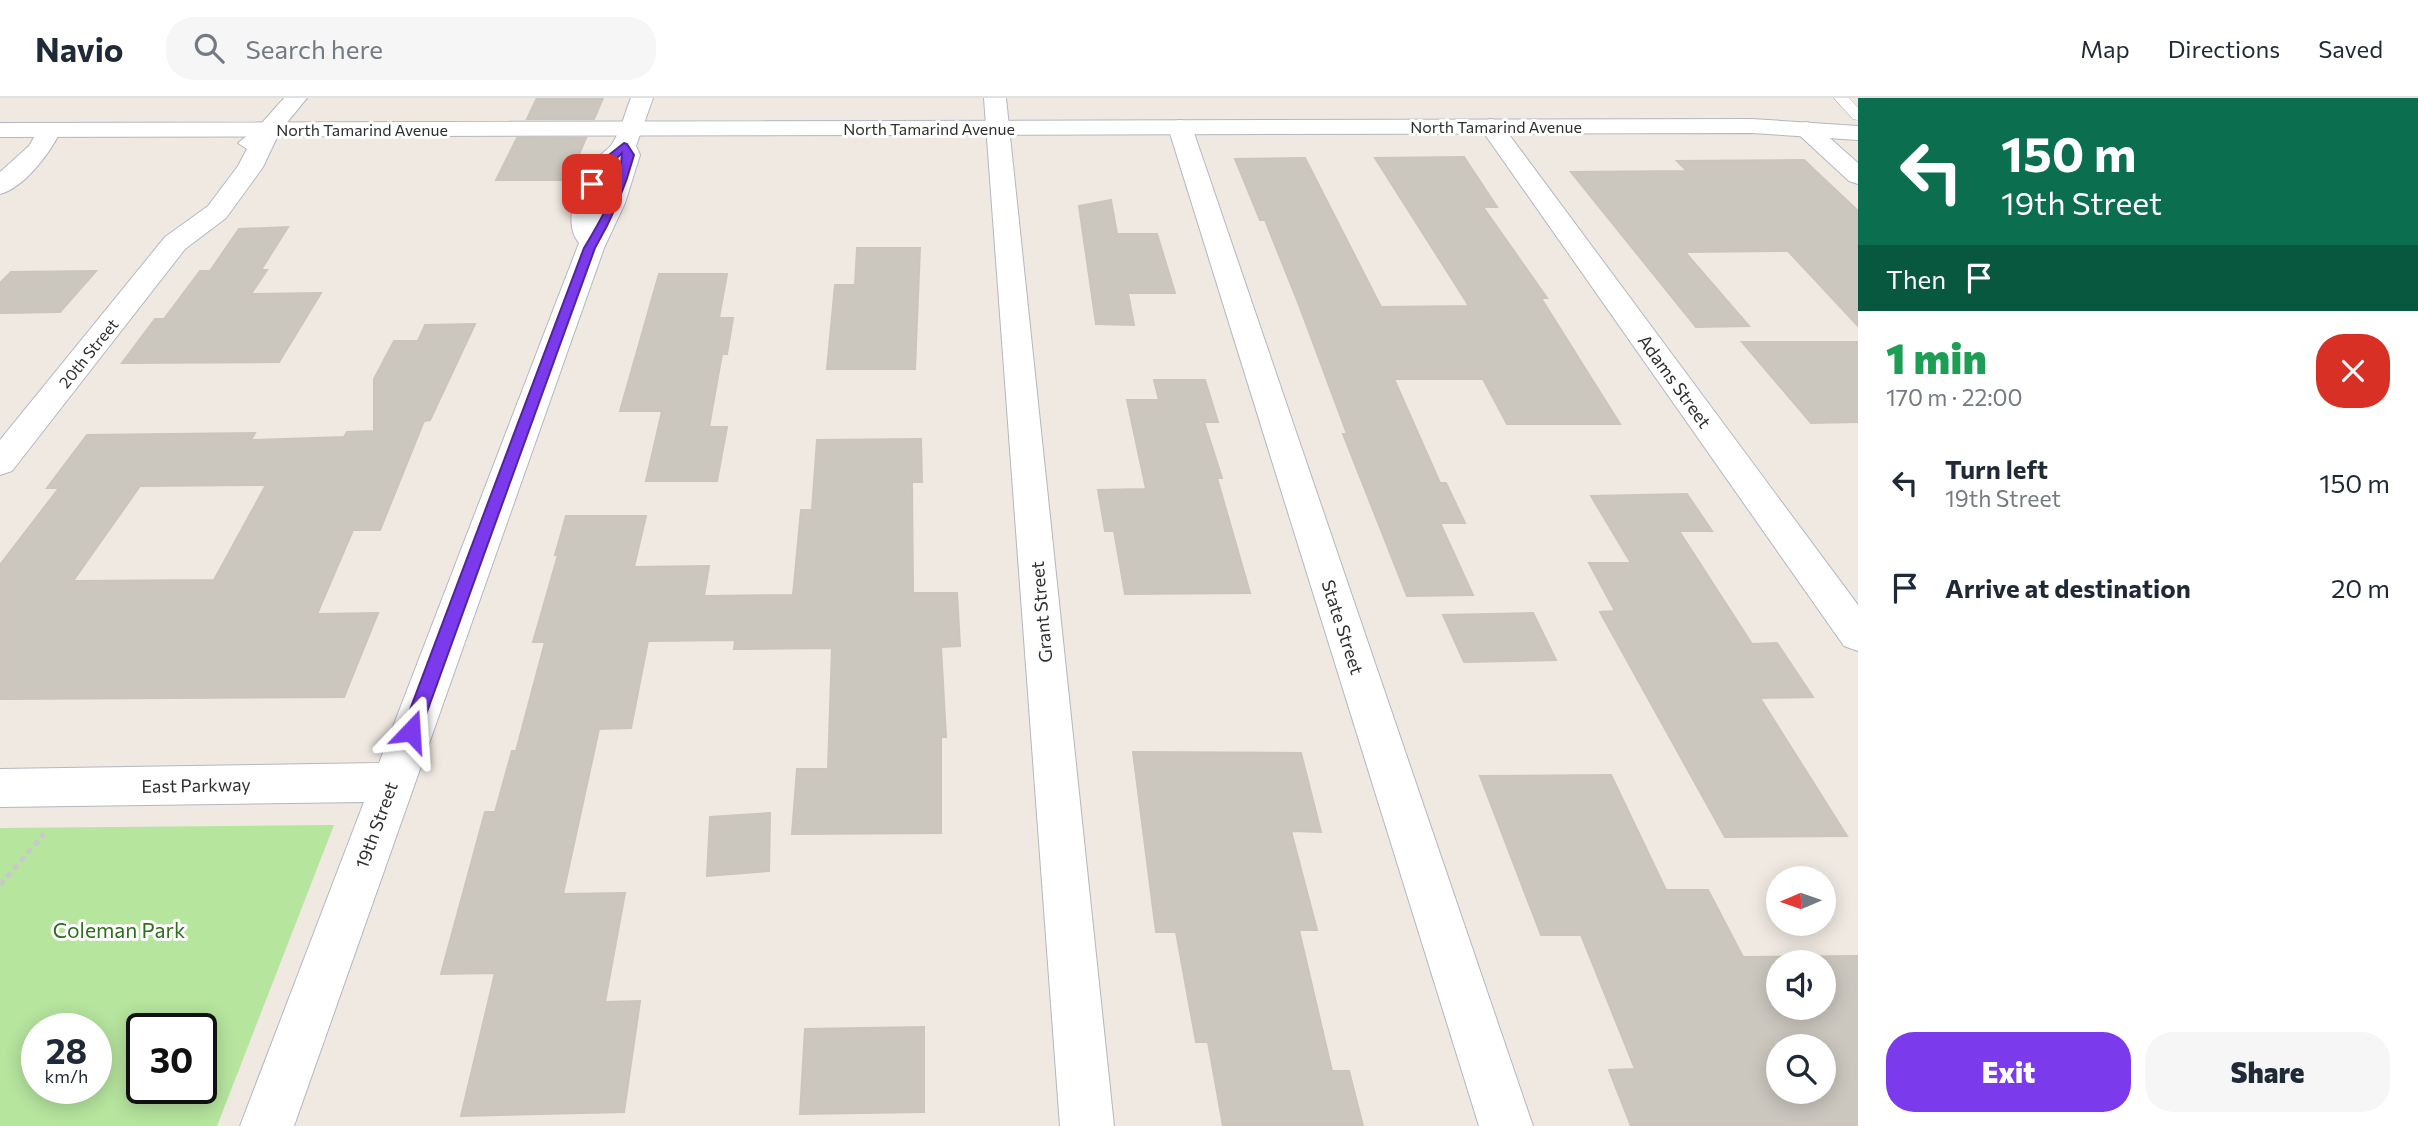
<!DOCTYPE html>
<meta charset="utf-8">
<style>
body{margin:0;font-family:Commissioner,sans-serif;background:#f6f6f7;color:#1f2937;height:100vh;display:flex;flex-direction:column;font-size:26px;white-space:nowrap}
*{box-sizing:border-box;margin:0}
p{font-size:23px;color:#747a83}
.icon{flex:none;width:38px;height:38px;fill:none;stroke:currentColor;stroke-width:2;stroke-linecap:round;stroke-linejoin:round}
.map{position:relative;flex:1;overflow:hidden}
.details{display:flex;flex-direction:column;background:#fff;width:560px}
.details>*{flex:none}
.guide{background:#0b6e4f;color:#fff;overflow:hidden}
.needle{width:46px;rotate:268deg}
.controls{position:absolute;left:1766px;top:768px;display:grid;gap:14px}
.controls a{display:grid;place-items:center;width:70px;height:70px;border-radius:50%;background:#fff;box-shadow:0 4px 18px #0003;font-size:35px}
.speed{position:absolute;left:21px;top:915px;display:flex;gap:14px;font-size:35px;font-weight:700;text-align:center}
.speed>*{display:grid;place-content:center;width:91px;height:91px;border-radius:50%;background:#fff;box-shadow:0 4px 18px #0003;line-height:1}
.speed small{font-size:18px;font-weight:400}
.speed .limit{border:4px solid #111;border-radius:10px;background:#fff;color:#111}
.pin{position:absolute;display:grid;place-items:center;width:60px;height:60px;color:#fff;margin:-30px;border-radius:14px;box-shadow:0 4px 10px #0006}
.me{position:absolute;width:77px;margin:-38px;rotate:20deg;stroke-linejoin:round;filter:drop-shadow(0 0 5px #0008)}
.turn{display:flex;align-items:center;gap:24px;height:147px;padding:0 28px;font-size:32px}
.turn .icon{width:91px;height:91px;stroke-width:2.5}
.turn b{display:block;font-size:49px;line-height:60px}
.then{display:flex;align-items:center;height:66px;padding:0 28px;background:#0003;gap:14px;font-size:26px}
.round{display:grid;place-items:center;flex:none;width:74px;height:74px;border-radius:28px;background:#f6f6f7}
.headline{display:flex;align-items:center;justify-content:space-between;height:119px;padding:0 28px}
h1{font-size:42px;font-weight:800;line-height:52px;color:#1e9e55}
.action{display:flex;gap:14px;margin-top:auto;padding:14px 28px}
.action a{flex:1;height:80px;border-radius:28px;background:#7c3aed;color:#fff;font-size:28px;font-weight:800;line-height:80px;text-align:center}
.action a+a{background:#f6f6f7;color:#1f2937}
ul{padding:0;list-style:none}
li{display:flex;align-items:center;gap:21px;height:105px;padding:0 28px}
li div{flex:1}
li b{display:block;font-size:26px}
li em{font-style:normal}
header{display:flex;align-items:center;gap:42px;box-sizing:border-box;height:98px;padding:0 35px;background:#fff;border-bottom:2px solid #e0e1e3}
header strong{font-size:33px}
nav{display:flex;gap:38px;margin-inline-start:auto;font-size:24px}
.search{width:490px;height:63px;background:#f6f6f7;display:flex;align-items:center;gap:18px;box-sizing:border-box;padding:0 24px;border-radius:28px;color:#747a83;font-size:26px}
main{display:flex;flex:1;min-height:0}
.map>svg:first-child{display:block}
.green{fill:#b6e59e;fill-rule:evenodd}
.building{fill:#cbc7bf;stroke:#cbc5ba;stroke-width:2;fill-rule:evenodd}
.lines{fill:none;stroke-linecap:round;stroke-linejoin:round}
.lane-casing{stroke:#b4b7c1;stroke-width:1}
.street-casing{stroke:#b4b7c1;stroke-width:2}
.secondary-casing{stroke:#b4b7c1;stroke-width:2}
.path{stroke:#c9c9c9;stroke-width:5;stroke-dasharray:6 4.5;stroke-linecap:butt}
.lane{fill:#fff;fill-rule:evenodd}
.street{fill:#fff;fill-rule:evenodd}
.secondary{fill:#fff;fill-rule:evenodd}
.route{fill:#7c3aed;stroke:#51269a;stroke-width:2}
.labels{text-anchor:middle;dominant-baseline:central;stroke-width:6;stroke-linejoin:round;paint-order:stroke}
.far-street-label{font-size:16px;fill:#2e2e2e;stroke:#fff}
.street-label{font-size:18px;fill:#2e2e2e;stroke:#fff}
.near-park-label{font-size:21px;fill:#2c6e1b;stroke:#fff}
</style>
<header>
<strong>Navio</strong>
<div class="search"><svg class="icon" aria-label="search" viewBox="0 0 24 24"><circle cx="10" cy="10" r="6"/><path d="M15 15l6 6"/></svg>Search here</div>
<nav><a>Map</a><a>Directions</a><a>Saved</a></nav>
</header>
<main>
<div class="map">
<svg width="1858" height="1028" viewBox="0 0 1858 1028">
<rect width="100%" height="100%" fill="#efe9e1"/>
<path class="green" d="M334 727 217 1028H0V730ZM37 931H96V990H37ZM142 931H201V990H142Z"/>
<g class="building">
<path d="M537 0H603L594 21H527Z"/>
<path d="M517 40H586L568 82H496Z"/>
<path d="M1464 59 1497 109H1483L1547 200H1541L1620 326H1507L1483 281H1394L1440 385H1446L1465 425H1440L1473 497 1407 498 1343 336H1347L1299 207 1265 122H1260L1235 61 1305 60 1381 209 1469 208 1375 60Z"/>
<path d="M1804 62 1858 113V228L1788 153 1685 154 1749 228 1696 229 1571 74 1687 73 1677 63Z"/>
<path d="M1111 102 1117 136H1157L1175 195H1128L1134 227 1096 226 1079 108Z"/>
<path d="M288 129 261 172H267L251 196 321 195 279 264 122 265 155 221H164L200 173H210L239 131Z"/>
<path d="M857 150H920L915 271H827L835 187H855Z"/>
<path d="M96 173 60 214 0 215V185L11 174Z"/>
<path d="M659 176H727L719 220H733L727 256H722L709 329H727L717 383H646L662 313H620Z"/>
<path d="M475 226 430 322 424 323 380 432H353L317 516 378 515 344 599 0 601V467L59 390H47L87 337 255 335 251 342 344 339 347 334 374 333V281L394 243H418L425 227ZM266 387 214 482 73 483 140 388Z"/>
<path d="M1742 244H1858V324L1811 325Z"/>
<path d="M1154 282H1205L1218 324H1204L1222 380H1217L1250 495 1125 496 1114 433H1105L1098 392 1146 391 1127 302H1159Z"/>
<path d="M921 341 922 384H912L913 495H957L960 548 941 549 946 639H941V735L792 736 797 671H828L832 550 734 551 735 542 648 543 631 630 599 631 563 796 625 795 605 904 640 903 624 1014 461 1018 495 875 441 876 485 714H495L512 653H516L545 544H533L558 457H555L566 418H646L634 469 709 468 704 498 793 497 801 412H812L817 342Z"/>
<path d="M1687 396 1712 433H1679L1752 546 1777 545 1813 599 1760 600 1847 738 1725 739 1600 514 1615 513 1589 465H1631L1591 398Z"/>
<path d="M1533 515 1556 562 1464 564 1443 517Z"/>
<path d="M1133 654 1301 655 1321 734 1291 733 1317 832H1299L1332 973H1349L1363 1028H1223L1208 944H1196L1176 834H1156Z"/>
<path d="M1611 677 1666 792H1708L1743 859 1858 858V1028H1631L1609 972 1635 971 1581 837H1541L1480 678ZM1778 864H1824V910H1778ZM1778 948H1824V994H1778Z"/>
<path d="M770 715 769 773 707 778 710 719Z"/>
<path d="M924 929V1014L800 1016 805 931Z"/>
</g>
<g class="lines">
<g class="lane-casing">
<path id="lane" d="M1834 0H1849L1858 10V22L1853 21Z"/>
</g>
<g class="street-casing">
<g id="street">
<path d="M284 0H307L280 33 263 69 226 120 185 151 12 373 0 377V342L165 139 208 108 238 68 247 51 238 45 261 26Z"/>
<path d="M631 0H653L636 48 640 57 625 105 604 150 294 1028H240L364 704 0 709V671L379 665 579 145C561 123 579 84 593 65 598 57 607 53 612 46 621 33 625 14 631 0Z"/>
<path d="M984 0H1006L1114 1028H1060Z"/>
<path d="M1491 21 1499 23 1858 507V553L1844 548 1479 28 1483 23Z"/>
<path d="M1180 22 1188 24 1192 29 1533 1028H1479L1168 29 1172 24Z"/>
<path d="M1806 24 1814 26 1858 65V86L1849 83 1798 36 1794 31 1798 26Z"/>
<path d="M49 25 57 27 61 32C51 54 24 90 0 96V74L29 48 41 27Z"/>
</g>
</g>
<g class="secondary-casing">
<path id="secondary" d="M1752 21 1858 28V42L1752 35 0 39V25Z"/>
</g>
<path class="path" d="M0 787 44 736"/>
<use href="#lane" class="lane"/>
<use href="#street" class="street"/>
<use href="#secondary" class="secondary"/>
</g>
<path class="route" d="M624 45 627 46 634 57C625 91 613 119 595 150L420 633 417 638 411 640 405 638 402 633 584 150C601 122 621 88 622 55L608 69 595 88 586 86 600 64Z"/>
<g class="labels">
<g class="far-street-label">
<text x="1496" y="28">North Tamarind Avenue</text>
<text x="929" y="30">North Tamarind Avenue</text>
<text x="362" y="31">North Tamarind Avenue</text>
<text transform="translate(88 255) rotate(-51)">20th Street</text>
</g>
<g class="street-label">
<text transform="translate(1675 283) rotate(54)">Adams Street</text>
<text transform="translate(1041 514) rotate(-95)">Grant Street</text>
<text transform="translate(1343 529) rotate(72)">State Street</text>
<text transform="translate(196 687) rotate(-1)">East Parkway</text>
<text transform="translate(376 727) rotate(-70)">19th Street</text>
</g>
<g class="near-park-label">
<text x="119" y="831">Coleman Park</text>
</g>
</g>
</svg>
<div class="controls">
<a><svg class="needle" viewBox="-14 -14 28 28"><path d="M0-13l5 13h-10z" fill="#e53935"/><path d="M0 13l5-13h-10z" fill="#747a83"/></svg></a>
<a><svg class="icon" aria-label="sound" viewBox="0 0 24 24"><path d="M4 9h4l5-4v14l-5-4H4zM17 9q2 3 0 6"/></svg></a>
<a><svg class="icon" aria-label="search" viewBox="0 0 24 24"><circle cx="10" cy="10" r="6"/><path d="M15 15l6 6"/></svg></a>
</div>
<div class="speed"><div>28<small>km/h</small></div><div class="limit">30</div></div>
<div class="pin" style="left:592px;top:86px;background:#d93025"><svg class="icon" aria-label="arrive" viewBox="0 0 24 24"><path d="M6 21V4h12l-3 4 3 4H6"/></svg></div>
<svg class="me" style="left:411px;top:633px" viewBox="-20 -20 40 40"><path d="M0-17L14 15 0 8-14 15z" fill="#7c3aed" stroke="#fff" stroke-width="4"/></svg>
</div>
<section class="details">
<div class="guide">
<div class="turn"><svg class="icon" aria-label="left" viewBox="0 0 24 24"><path d="M17 20v-9H6M10 6l-5 5 5 5"/></svg><div><b>150 m</b>19th Street</div></div>
<div class="then">Then<svg class="icon" aria-label="arrive" viewBox="0 0 24 24"><path d="M6 21V4h12l-3 4 3 4H6"/></svg></div>
</div>
<div class="headline"><div><h1>1 min</h1><p>170 m · 22:00</p></div><a class="round" style="background:#d93025;color:#fff"><svg class="icon" aria-label="close" viewBox="0 0 24 24"><path d="M6 6l12 12M18 6L6 18"/></svg></a></div>
<ul>
<li><svg class="icon" aria-label="left" viewBox="0 0 24 24"><path d="M17 20v-9H6M10 6l-5 5 5 5"/></svg><div><b>Turn left</b><p>19th Street</p></div><em>150 m</em></li>
<li><svg class="icon" aria-label="arrive" viewBox="0 0 24 24"><path d="M6 21V4h12l-3 4 3 4H6"/></svg><div><b>Arrive at destination</b></div><em>20 m</em></li>
</ul>
<div class="action"><a>Exit</a><a>Share</a></div>
</section>
</main>
